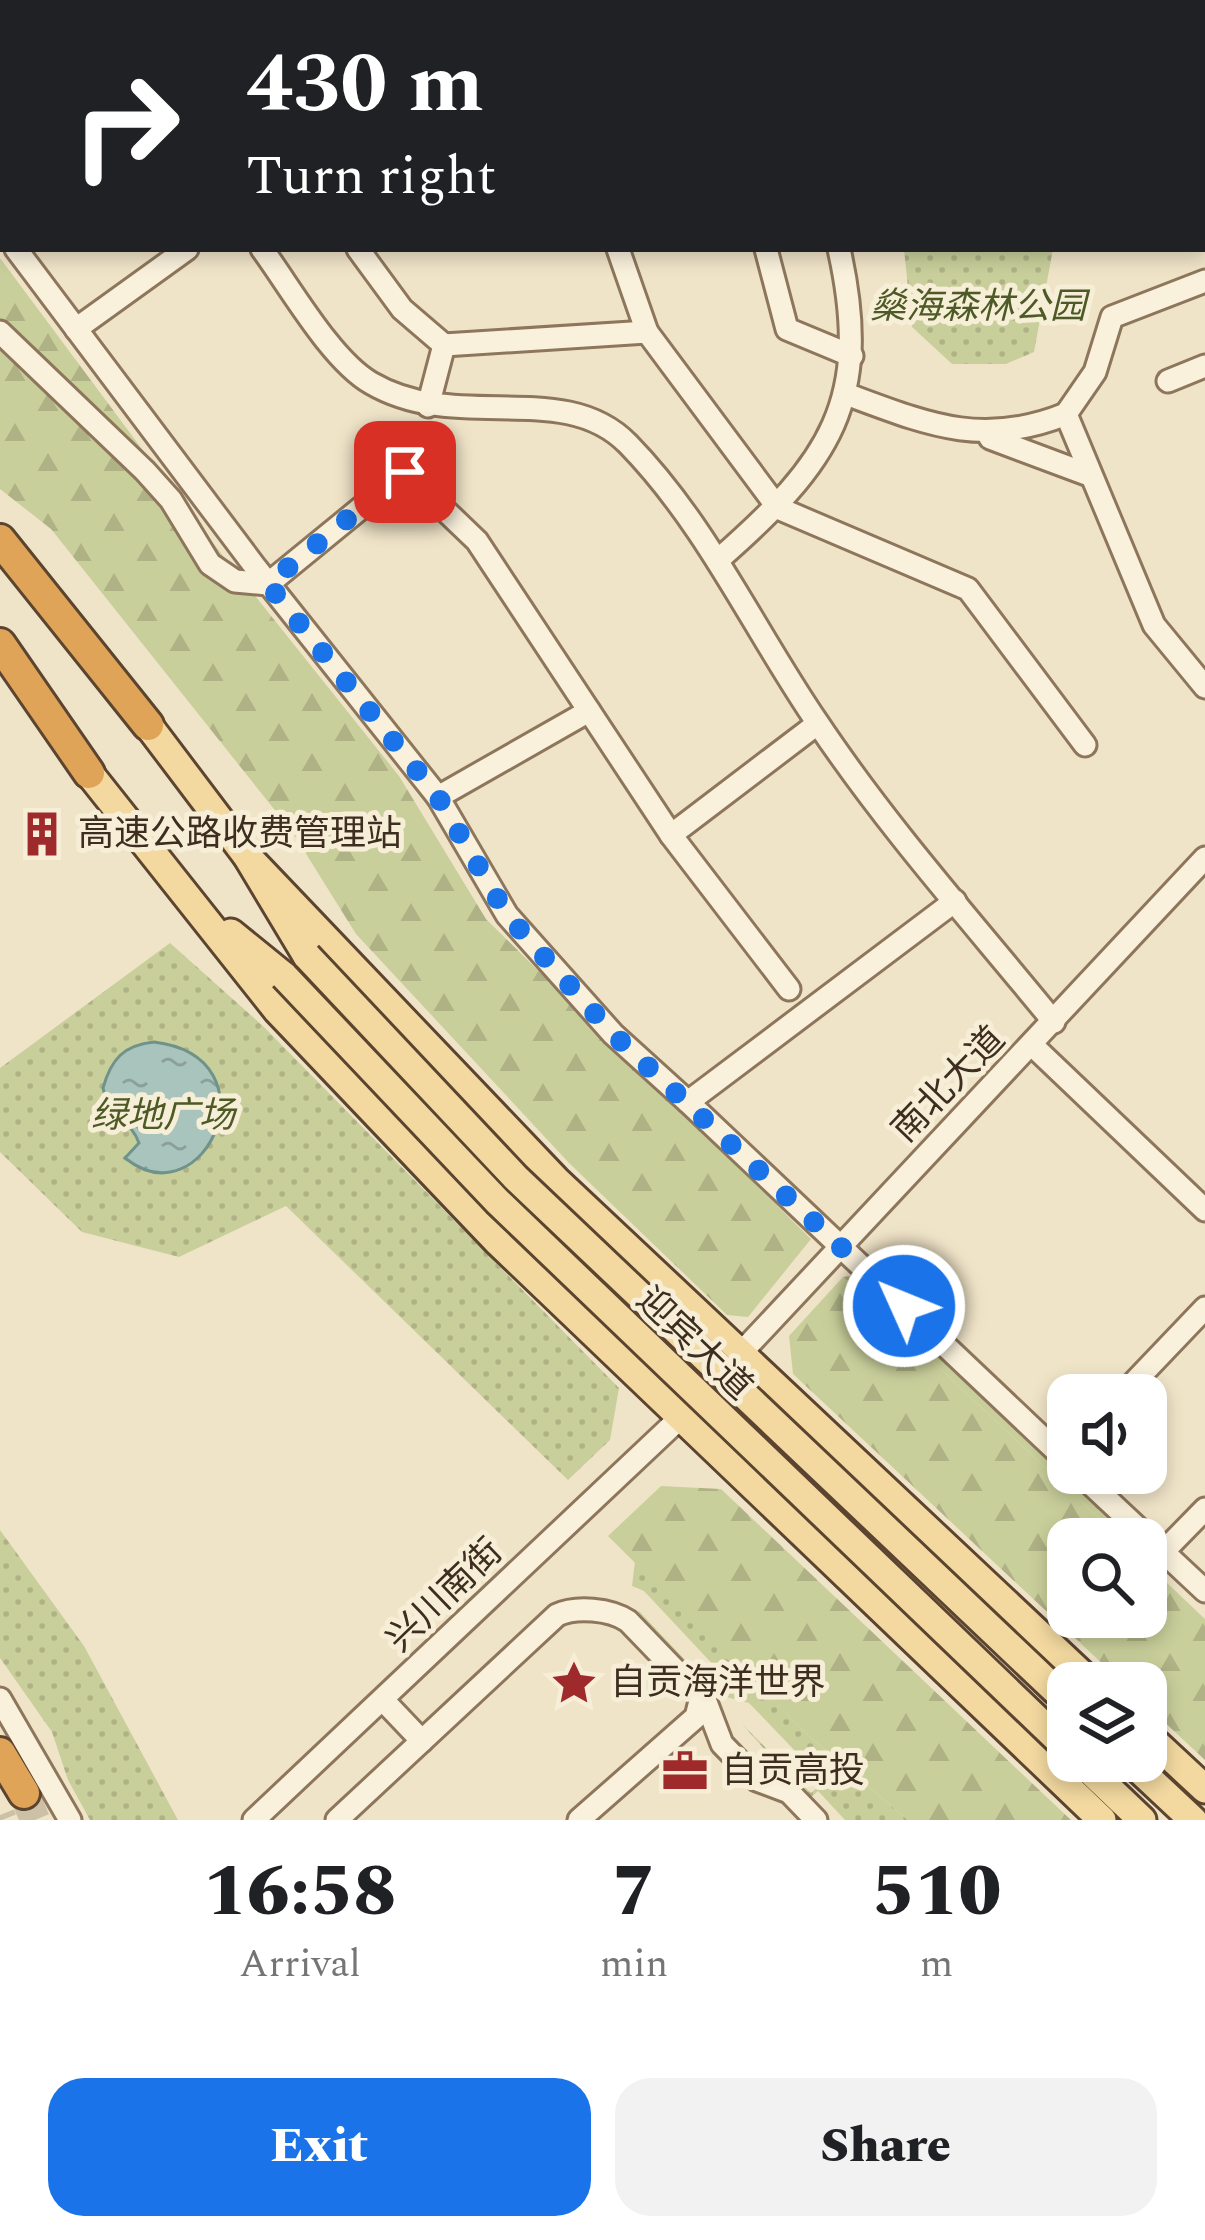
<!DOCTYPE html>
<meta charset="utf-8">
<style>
body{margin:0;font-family:Spectral,"Noto Sans SC",serif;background:#f2f2f2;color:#202124;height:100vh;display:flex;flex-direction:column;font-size:45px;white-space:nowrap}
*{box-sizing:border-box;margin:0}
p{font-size:39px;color:#757577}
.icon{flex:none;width:66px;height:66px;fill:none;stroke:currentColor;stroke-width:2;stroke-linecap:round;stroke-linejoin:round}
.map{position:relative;height:1820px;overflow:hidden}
.sheet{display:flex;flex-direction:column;background:#fff;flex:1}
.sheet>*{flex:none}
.guide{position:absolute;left:0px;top:0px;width:1206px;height:252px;box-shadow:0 6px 18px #0003;background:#202124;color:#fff;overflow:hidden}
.buttons{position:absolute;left:1047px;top:1374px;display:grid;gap:24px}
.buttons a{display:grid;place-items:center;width:120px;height:120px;border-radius:24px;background:#fff;box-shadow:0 6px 18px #0003;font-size:60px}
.pin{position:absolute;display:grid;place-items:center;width:102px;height:102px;color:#fff;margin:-51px;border-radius:24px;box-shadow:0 6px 18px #0006}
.me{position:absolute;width:132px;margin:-66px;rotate:314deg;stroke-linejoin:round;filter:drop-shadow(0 0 9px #0008)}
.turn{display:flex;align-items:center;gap:42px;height:252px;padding:0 48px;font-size:54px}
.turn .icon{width:156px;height:156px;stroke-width:2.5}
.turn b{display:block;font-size:84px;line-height:102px}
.eta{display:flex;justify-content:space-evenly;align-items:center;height:204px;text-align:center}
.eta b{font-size:72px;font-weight:800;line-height:84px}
.primary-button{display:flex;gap:24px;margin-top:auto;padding:24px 48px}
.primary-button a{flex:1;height:138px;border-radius:36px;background:#1a73e8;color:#fff;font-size:48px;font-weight:800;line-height:138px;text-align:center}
.primary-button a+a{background:#f2f2f2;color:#202124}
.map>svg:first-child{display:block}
.grass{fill:url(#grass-dots)}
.forest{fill:url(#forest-firs)}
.water{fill:url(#water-ripples);stroke:#6f938a;stroke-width:3}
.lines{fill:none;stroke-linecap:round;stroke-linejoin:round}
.highway-tunnel{stroke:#ccc0a6;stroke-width:30;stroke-dasharray:30 15;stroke-linecap:butt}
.minor-casing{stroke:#8d765c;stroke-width:27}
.major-casing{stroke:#5b4430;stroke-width:33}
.highway-casing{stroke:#5b4430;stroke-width:36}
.minor{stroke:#faf1dc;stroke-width:21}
.major{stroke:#f3d9a0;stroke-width:27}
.highway{stroke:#e0a458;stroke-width:30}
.major-bridge-casing{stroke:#5b4430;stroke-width:33;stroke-linecap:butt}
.major-bridge{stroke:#f3d9a0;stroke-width:27}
.route{stroke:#1a73e8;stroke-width:21;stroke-dasharray:0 37.8}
.labels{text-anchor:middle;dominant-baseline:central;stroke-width:10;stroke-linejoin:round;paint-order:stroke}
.park-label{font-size:36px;font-style:italic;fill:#4d5a26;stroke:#f7eed8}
.poi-label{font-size:36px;fill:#3d2e20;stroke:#f7eed8;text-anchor:start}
.street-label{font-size:36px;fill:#3d2e20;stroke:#f7eed8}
</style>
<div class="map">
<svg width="1205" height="1820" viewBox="0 0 1205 1820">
<defs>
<pattern id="grass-dots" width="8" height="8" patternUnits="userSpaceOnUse" patternTransform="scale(3)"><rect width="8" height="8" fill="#c9cf9b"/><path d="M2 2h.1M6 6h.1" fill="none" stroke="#aeb285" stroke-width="1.8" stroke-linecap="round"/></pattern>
<pattern id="forest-firs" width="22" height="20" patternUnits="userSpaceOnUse" patternTransform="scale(3)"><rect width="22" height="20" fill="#c9cf9b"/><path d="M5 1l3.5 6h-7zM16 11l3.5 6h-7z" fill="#aeb285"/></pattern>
<pattern id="water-ripples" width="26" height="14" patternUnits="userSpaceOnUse" patternTransform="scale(3)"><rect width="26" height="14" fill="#a9c4bc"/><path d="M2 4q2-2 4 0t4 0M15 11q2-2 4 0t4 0" fill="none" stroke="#8ba098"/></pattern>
</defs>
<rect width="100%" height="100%" fill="#f0e4c8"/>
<g class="grass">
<path d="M904 249H1053L1034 352 1006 364H952L912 327Z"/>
<path d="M170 943 263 1026 619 1388 610 1440 568 1480 286 1206 179 1257 82 1232 0 1152V1068Z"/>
<path d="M856 1275 1141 1539H1121L843 1277Z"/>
<path d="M0 1530 84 1646 178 1820H90L68 1780 52 1732 0 1658Z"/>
<path d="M635 1561 811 1738 908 1820H845L818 1791 809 1799 741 1723 811 1793 824 1781 749 1703 711 1693 635 1614 639 1611 706 1682 719 1671 644 1591 632 1586Z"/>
</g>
<g class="forest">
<path d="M0 258 197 523 399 776 486 919 811 1239 748 1317 727 1315 569 1163 356 934 293 833 51 529 0 489Z"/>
<path d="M843 1277 1121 1539H1068V1617H1146V1563L1205 1619V1760L1146 1705V1683H1123L793 1374 789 1336Z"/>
<path d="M661 1486 721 1489 1071 1820H908L811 1738 608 1536Z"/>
</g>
<path class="water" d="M154 1042C278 1057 205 1222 125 1158L139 1143C130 1118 110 1120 103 1088 111 1059 124 1045 154 1042Z"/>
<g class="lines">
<g class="highway-tunnel">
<path d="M24 1793 35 1820"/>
<path d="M0 1815 2 1820"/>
</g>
<g class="minor-casing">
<g id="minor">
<path d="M90 0 94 3"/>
<path d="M299 0 308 3"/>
<path d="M519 0 527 3"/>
<path d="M760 0 764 3"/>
<path d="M864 0 865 3"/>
<path d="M402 3 403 0"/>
<path d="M0 36 3 38"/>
<path d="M1203 78 1205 79"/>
<path d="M0 227 3 231"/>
<path d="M16 249 256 568 438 797 507 915 613 1034 688 1102 955 901"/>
<path d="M262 249C290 287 331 360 371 383 458 434 563 378 628 444 707 525 754 630 817 722 887 827 974 924 1054 1022"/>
<path d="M358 249 402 309 444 345 428 406"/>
<path d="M618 249 647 332"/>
<path d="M766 249 787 329 852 356"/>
<path d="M1205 281 1112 317 1095 372 1066 414 1154 625 1205 687"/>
<path d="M76 329 187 249"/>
<path d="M0 332 145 471 171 500 210 564 235 581 268 584 405 472 477 541 671 835 789 989"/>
<path d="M444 345 647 332 778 508 968 589 1085 745"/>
<path d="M1168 381 1205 366"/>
<path d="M846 394C927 424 982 448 1066 414"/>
<path d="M990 438 1089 475"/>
<path d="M718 560C830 462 873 401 839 249"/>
<path d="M438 797 589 711"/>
<path d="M671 835 817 724"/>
<path d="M1032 1045 1205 1210"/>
<path d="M688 1102 1068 1462"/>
<path d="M1122 1395 1205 1308"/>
<path d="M1079 1473 1205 1591"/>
<path d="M1163 1552 1205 1509"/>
<path d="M0 1699 70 1820"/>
<path d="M383 1700 422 1741"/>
<path d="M254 1820 680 1418 1205 858"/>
<path d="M337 1820 557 1615C576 1606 610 1609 628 1621L706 1702 722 1744 757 1780 789 1792 816 1820"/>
<path d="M579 1820 696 1717 701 1697"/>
</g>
</g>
<g class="major-casing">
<g id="major">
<path d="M148 725 247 856 307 956"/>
<path d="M89 773 277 1010 497 1241 1102 1820"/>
<path d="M247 856 556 1180 1091 1683"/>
<path d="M231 933 284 976"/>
<path d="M1146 1734 1205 1789"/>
<path d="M1080 1761 1142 1820"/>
<path d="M1130 1761 1193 1820"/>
</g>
</g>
<g class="highway-casing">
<g id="highway">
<path d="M0 540 148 725"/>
<path d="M0 644 89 773"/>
<path d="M0 1753 24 1793"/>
</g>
</g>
<use href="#minor" class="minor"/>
<use href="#major" class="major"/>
<use href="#highway" class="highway"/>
<g class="major-bridge-casing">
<g id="major-bridge">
<path d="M307 956 516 1178 1068 1702"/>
<path d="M284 976 497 1201 1068 1749"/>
</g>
</g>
<use href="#major-bridge" class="major-bridge"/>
</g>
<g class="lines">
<path class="route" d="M405 472 268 584 438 797 507 915 613 1034 904 1306"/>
</g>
<defs>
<g id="building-bare" transform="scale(3.6)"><path d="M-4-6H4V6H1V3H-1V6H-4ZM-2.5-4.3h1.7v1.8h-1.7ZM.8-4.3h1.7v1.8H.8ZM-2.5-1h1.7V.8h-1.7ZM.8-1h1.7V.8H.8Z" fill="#9e2a2b" stroke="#f7eed8" stroke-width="2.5" paint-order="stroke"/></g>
<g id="sight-bare" transform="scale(3.6)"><path d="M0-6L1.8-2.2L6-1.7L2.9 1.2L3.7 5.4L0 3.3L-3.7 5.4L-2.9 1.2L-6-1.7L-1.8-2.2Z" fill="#9e2a2b" stroke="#f7eed8" stroke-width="2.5" paint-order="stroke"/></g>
<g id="office-bare" transform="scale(3.6)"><path d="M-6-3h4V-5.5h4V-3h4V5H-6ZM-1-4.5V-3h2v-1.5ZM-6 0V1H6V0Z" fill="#9e2a2b" stroke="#f7eed8" stroke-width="2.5" paint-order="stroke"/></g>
</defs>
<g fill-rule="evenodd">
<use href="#building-bare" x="42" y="834"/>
<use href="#sight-bare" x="574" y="1683"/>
<use href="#office-bare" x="685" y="1771"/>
</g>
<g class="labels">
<g class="park-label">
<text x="978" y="307">燊海森林公园</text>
<text x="163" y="1116">绿地广场</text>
</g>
<g class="poi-label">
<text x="78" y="834">高速公路收费管理站</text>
<text x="610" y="1683">自贡海洋世界</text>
<text x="721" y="1771">自贡高投</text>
</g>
<g class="street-label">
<text transform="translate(949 1085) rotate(-46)">南北大道</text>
<text transform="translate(694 1344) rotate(44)">迎宾大道</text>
<text transform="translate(445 1596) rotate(-44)">兴川南街</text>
</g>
</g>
</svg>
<div class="buttons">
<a><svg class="icon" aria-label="sound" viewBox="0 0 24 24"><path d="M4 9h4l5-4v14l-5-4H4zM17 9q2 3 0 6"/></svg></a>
<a><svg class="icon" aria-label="search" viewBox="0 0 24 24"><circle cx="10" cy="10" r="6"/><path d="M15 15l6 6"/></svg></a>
<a><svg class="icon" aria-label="layers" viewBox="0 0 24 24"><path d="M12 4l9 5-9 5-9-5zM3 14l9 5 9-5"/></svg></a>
</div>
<div class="pin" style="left:405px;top:472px;background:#d93025"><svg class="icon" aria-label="arrive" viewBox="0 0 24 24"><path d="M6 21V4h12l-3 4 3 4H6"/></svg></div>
<svg class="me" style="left:904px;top:1306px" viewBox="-20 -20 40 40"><circle r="17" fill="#1a73e8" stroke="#fff" stroke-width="3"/><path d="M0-11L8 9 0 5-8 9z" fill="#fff"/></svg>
<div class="guide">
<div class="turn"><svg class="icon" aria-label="right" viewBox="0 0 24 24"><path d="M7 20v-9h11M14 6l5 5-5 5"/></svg><div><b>430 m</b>Turn right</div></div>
</div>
</div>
<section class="sheet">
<div class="eta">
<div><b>16:58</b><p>Arrival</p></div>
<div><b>7</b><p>min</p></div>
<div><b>510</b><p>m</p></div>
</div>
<div class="primary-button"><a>Exit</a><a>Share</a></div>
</section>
